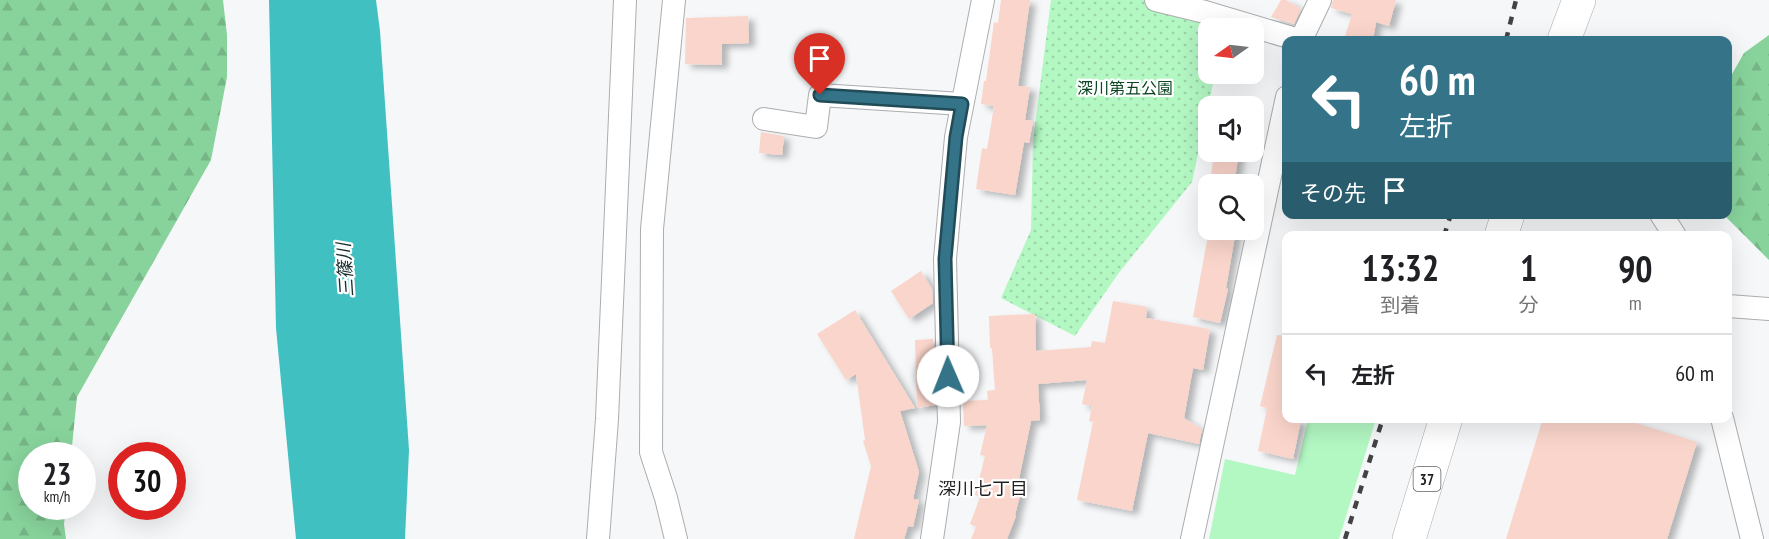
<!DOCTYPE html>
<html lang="ja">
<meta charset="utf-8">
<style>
body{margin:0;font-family:"PT Sans Narrow","Noto Sans JP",sans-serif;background:#f2f2f2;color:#202124;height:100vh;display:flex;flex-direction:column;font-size:22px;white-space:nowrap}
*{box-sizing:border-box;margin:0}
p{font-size:20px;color:#757577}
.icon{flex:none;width:33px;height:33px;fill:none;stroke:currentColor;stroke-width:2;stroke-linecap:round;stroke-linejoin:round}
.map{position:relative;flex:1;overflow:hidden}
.sheet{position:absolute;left:1282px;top:231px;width:450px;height:192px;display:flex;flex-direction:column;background:#fff;border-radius:12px;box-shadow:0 6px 24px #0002}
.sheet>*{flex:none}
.top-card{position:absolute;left:1282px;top:36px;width:450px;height:183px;border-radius:12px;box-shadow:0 6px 24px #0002;background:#347388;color:#fff;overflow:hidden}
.needle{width:39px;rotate:256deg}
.controls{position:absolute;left:1198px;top:18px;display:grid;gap:12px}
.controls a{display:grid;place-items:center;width:66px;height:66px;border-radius:12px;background:#fff;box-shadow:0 6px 24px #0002;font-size:30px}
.speed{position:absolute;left:18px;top:442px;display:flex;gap:12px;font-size:30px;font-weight:700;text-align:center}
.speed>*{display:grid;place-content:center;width:78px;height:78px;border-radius:50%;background:#fff;box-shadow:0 6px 24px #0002;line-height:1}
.speed small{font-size:15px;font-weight:400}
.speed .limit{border:9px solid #d22;background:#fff;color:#111}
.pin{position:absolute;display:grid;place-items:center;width:51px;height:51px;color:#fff;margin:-62px -26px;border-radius:50% 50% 50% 0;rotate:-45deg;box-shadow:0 0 6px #0007}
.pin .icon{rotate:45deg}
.me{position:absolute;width:66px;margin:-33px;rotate:359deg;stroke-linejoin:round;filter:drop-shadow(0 0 4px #0008)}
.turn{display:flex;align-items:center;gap:21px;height:126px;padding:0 18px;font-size:27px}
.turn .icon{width:78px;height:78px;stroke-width:2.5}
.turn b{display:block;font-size:42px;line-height:51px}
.then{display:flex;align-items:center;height:57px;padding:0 18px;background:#0003;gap:12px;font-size:22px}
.eta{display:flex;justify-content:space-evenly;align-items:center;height:102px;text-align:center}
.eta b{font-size:36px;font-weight:600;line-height:42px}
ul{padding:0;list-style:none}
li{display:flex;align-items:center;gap:18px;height:78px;padding:0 18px;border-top:2px solid #e0e0e0}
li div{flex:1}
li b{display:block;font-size:22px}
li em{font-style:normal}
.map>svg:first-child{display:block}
.green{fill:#b3f7c3}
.forest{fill:url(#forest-firs)}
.park{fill:url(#park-dots)}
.water{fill:#41c0c2}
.building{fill:#fad5cb;filter:url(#shadow)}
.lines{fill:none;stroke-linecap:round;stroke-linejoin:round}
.minor-casing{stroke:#acadaf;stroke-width:24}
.primary-casing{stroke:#acadaf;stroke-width:34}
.minor{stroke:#fff;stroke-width:22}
.primary{stroke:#fff;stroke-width:33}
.rail{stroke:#434344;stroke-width:4.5;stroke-dasharray:8 8;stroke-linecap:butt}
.route-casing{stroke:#224b58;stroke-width:15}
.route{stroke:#347388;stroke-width:10}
.labels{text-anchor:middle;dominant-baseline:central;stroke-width:4.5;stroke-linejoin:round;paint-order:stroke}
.shield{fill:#fff;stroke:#626263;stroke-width:1.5}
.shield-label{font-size:15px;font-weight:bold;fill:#1f1f20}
.park-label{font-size:16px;fill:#0c4522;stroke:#fff}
.water-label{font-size:18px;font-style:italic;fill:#182d2e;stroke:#fff}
.neighbourhood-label{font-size:18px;fill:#1f1f20;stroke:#fff}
</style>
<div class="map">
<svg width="1769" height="539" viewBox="0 0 1769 539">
<defs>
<pattern id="forest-firs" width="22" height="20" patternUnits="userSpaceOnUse" patternTransform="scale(1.5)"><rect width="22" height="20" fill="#88d39c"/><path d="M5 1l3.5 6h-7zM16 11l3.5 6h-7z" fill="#75b586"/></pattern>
<pattern id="park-dots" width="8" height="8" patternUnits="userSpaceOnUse" patternTransform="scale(1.5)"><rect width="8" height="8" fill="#b3f7c3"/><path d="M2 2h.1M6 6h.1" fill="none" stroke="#9ad3a7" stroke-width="1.8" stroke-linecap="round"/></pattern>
<filter id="shadow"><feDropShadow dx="6" dy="4" stdDeviation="3" flood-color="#0004"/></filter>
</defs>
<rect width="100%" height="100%" fill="#f6f7f9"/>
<path class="green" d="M1308 419H1376L1339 539H1209L1225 459 1295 475Z"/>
<g class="forest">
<path d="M0 0H223L227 35V77L211 160 77 397 71 456H32V507H66L64 524 66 539H0Z"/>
<path d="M1769 35V260L1727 218 1726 215 1728 214V81L1744 53Z"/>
</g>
<path class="park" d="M1051 0H1150L1224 28H1209V74H1215L1192 182 1118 274 1075 336 1001 298 1031 230 1033 141Z"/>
<path class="water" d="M269 0H376L380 31 409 450 405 539H296L276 328Z"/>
<g class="building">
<path d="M1001 0H1030L1018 86 1030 87 1025 120 1033 121 1029 143 1024 142 1015 195 976 189 982 148 987 149 994 106 981 104 984 81H986L994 22 998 23Z"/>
<path d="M1281 0H1286L1301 9 1294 24 1271 17Z"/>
<path d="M1333 0H1396L1389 26 1376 22 1373 40H1344L1352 14 1331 8Z"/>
<path d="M748 16 749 43 722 44V65L685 64 686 18Z"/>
<path d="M761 132 784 136 782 155 759 153Z"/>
<path d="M1214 152H1239L1234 184H1210Z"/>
<path d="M1209 230H1236L1226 288 1228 289 1220 323 1193 317Z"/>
<path d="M921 271 932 289 933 303 909 319 891 291Z"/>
<path d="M1113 301 1147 307 1146 318 1210 329 1203 370 1193 368 1184 418 1202 429 1199 444 1148 433 1132 511 1077 500 1093 422 1089 421 1092 406 1082 404 1087 380 1038 384 1040 420 1031 421 1019 479 1024 480 1015 515 1016 516 1007 539H971L976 527 970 524 980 497 975 495 985 456 980 455 987 425 964 426 963 401 988 400 987 391 995 390 992 348H990L989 316 1035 314 1036 351 1091 347 1092 341 1105 343Z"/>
<path d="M855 310 915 408 900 411 919 472 913 499 919 500 913 527 908 526 904 539H854L871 466 863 441 865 440 856 374 846 380 817 334Z"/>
<path d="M1277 335 1287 336V418L1301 420 1293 459 1258 451 1267 408 1260 406Z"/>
<path d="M933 339 935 405 917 408 915 340Z"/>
<path d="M1543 418H1619L1697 442 1667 539H1506Z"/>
</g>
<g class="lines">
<g class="minor-casing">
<g id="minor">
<path d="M674 0 652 229 651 452 666 498 676 539"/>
<path d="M1156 0 1205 12 1299 40"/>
<path d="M1301 40 1320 0"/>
<path d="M764 119 816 127 820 95 962 104"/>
<path d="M1661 214 1675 236"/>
<path d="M1728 306 1769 309"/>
<path d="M1722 418 1752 539"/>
<path d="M598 539 607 419 625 0"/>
<path d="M932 539 949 422 945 259 956 137 983 0"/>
<path d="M1192 539 1287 97"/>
</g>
</g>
<g class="primary-casing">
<g id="primary">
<path d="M1564 40 1579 0"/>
<path d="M1501 236 1508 214"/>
<path d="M1409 539 1446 418"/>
</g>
</g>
<use href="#minor" class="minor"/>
<use href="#primary" class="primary"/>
<g class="rail">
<path d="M1506 40 1516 0"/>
<path d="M1444 236 1451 214"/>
<path d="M1345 539 1383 418"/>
</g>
</g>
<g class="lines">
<g class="route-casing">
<path id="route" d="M820 95 962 104 956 137 945 259 948 376"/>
</g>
<use href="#route" class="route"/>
</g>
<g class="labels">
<rect class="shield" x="1413.5" y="467" width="27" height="24" rx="4.5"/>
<g class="shield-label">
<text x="1427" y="479">37</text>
</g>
<g class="park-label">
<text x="1125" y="88">深川第五公園</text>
</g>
<g class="water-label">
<text transform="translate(345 270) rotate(-94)">三篠川</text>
</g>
<g class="neighbourhood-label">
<text x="983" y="488">深川七丁目</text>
</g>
</g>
</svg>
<div class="controls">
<a><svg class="needle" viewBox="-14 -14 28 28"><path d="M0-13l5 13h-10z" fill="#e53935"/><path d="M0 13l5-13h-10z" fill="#757577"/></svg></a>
<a><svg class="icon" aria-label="sound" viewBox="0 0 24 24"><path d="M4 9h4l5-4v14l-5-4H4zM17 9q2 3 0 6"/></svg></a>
<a><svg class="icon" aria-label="search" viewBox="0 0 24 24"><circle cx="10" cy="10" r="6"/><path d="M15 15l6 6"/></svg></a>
</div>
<div class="speed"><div>23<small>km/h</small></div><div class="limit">30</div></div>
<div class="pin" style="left:820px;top:95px;background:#d93025"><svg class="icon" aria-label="arrive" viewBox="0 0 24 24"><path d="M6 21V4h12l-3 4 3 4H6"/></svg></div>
<svg class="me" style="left:948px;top:376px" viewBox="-20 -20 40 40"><circle r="19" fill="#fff"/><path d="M0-13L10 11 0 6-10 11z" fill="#347388"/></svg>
<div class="top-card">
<div class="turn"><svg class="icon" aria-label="left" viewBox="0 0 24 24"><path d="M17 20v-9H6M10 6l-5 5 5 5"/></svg><div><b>60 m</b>左折</div></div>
<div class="then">その先<svg class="icon" aria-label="arrive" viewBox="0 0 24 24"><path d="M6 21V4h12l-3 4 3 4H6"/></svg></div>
</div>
<section class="sheet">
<div class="eta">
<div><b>13:32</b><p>到着</p></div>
<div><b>1</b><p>分</p></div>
<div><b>90</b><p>m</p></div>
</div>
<ul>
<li><svg class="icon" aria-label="left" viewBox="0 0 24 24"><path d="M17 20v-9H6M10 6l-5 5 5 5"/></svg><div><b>左折</b></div><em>60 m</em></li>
</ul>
</section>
</div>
